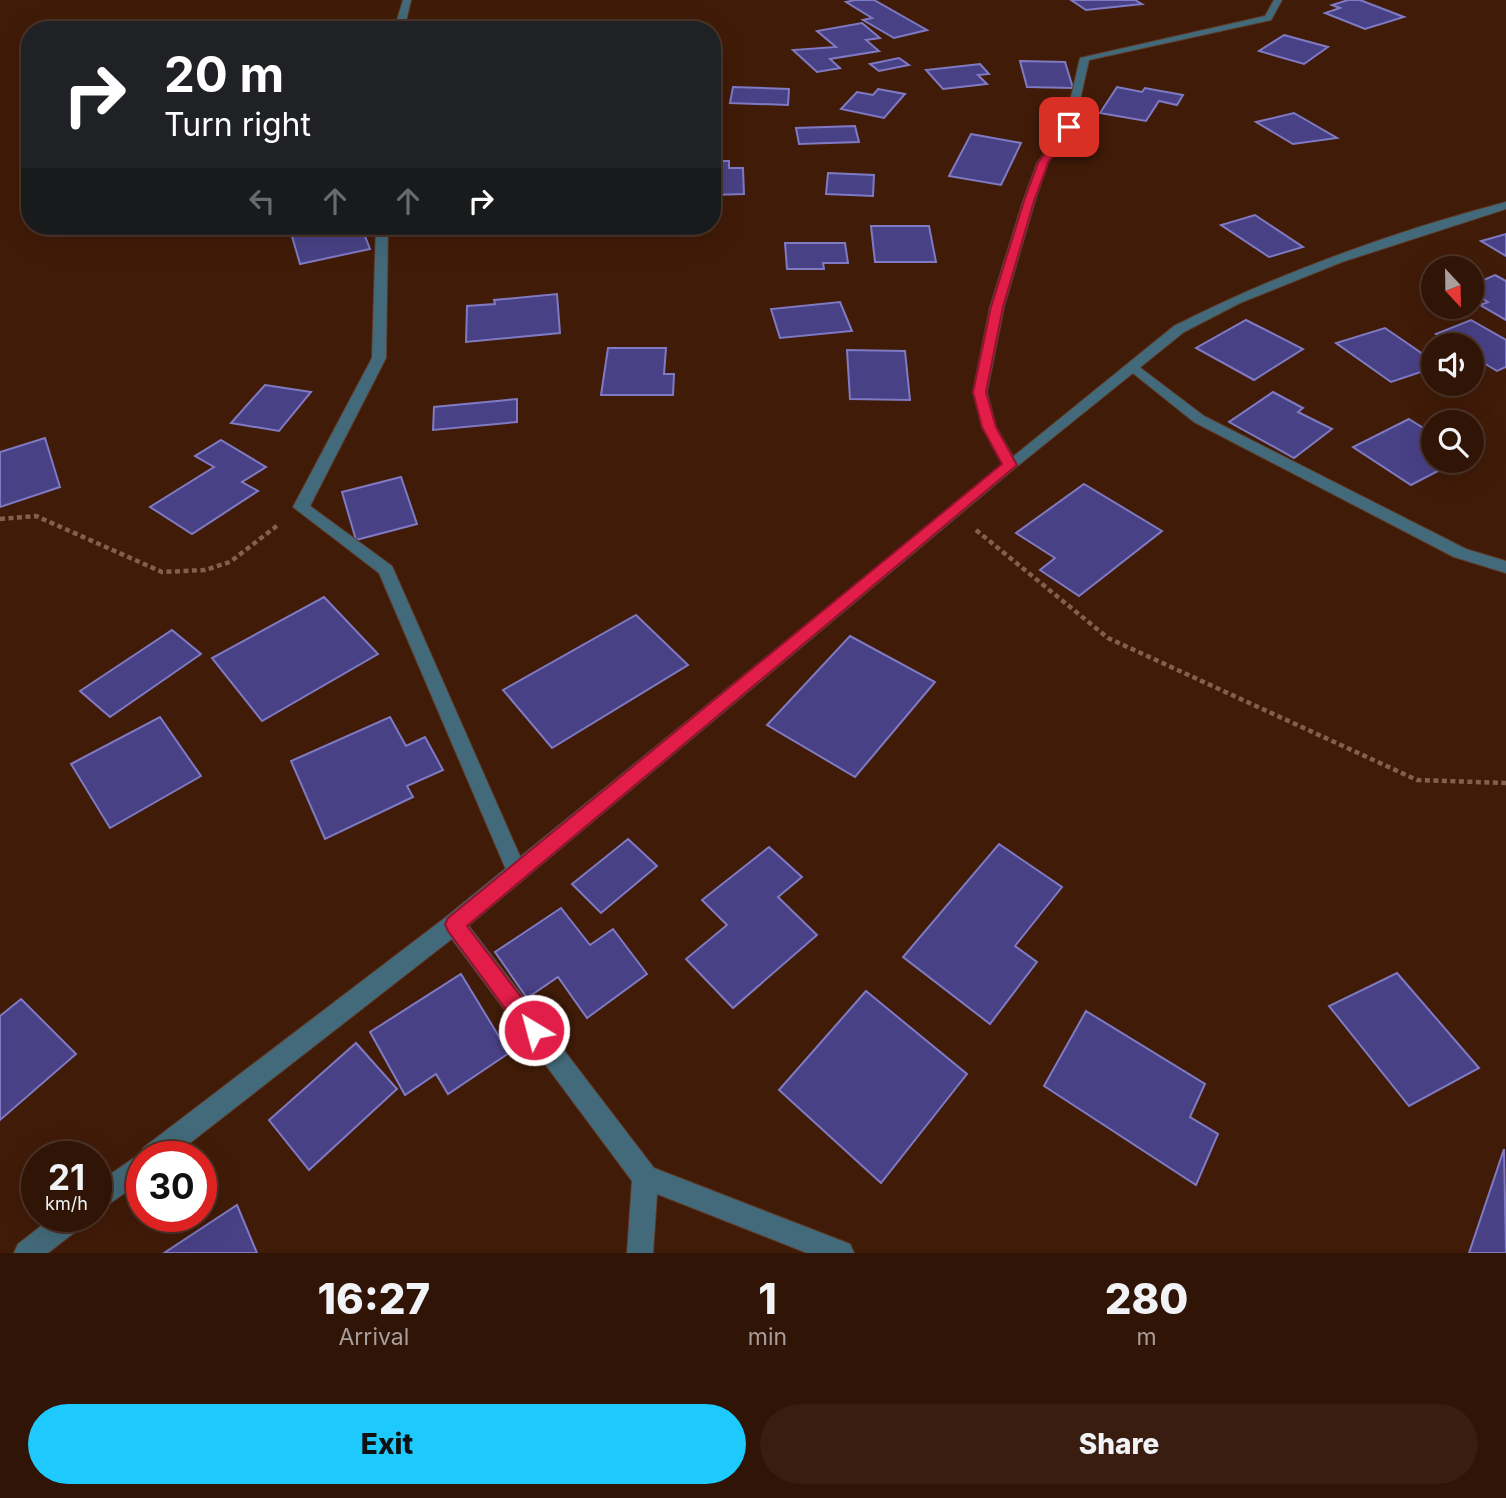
<!DOCTYPE html>
<style>
body{margin:0;font-family:Inter,sans-serif;background:#381d10;color:#f1f3f6;height:100vh;display:flex;flex-direction:column;font-size:26px;white-space:nowrap}
*{box-sizing:border-box;margin:0}
p{font-size:23px;color:#a89e9b}
.icon{flex:none;width:38px;height:38px;fill:none;stroke:currentColor;stroke-width:2;stroke-linecap:round;stroke-linejoin:round}
.map{position:relative;height:1253px;overflow:hidden}
.details{display:flex;flex-direction:column;background:#301406;flex:1}
.details>*{flex:none}
.hud{position:absolute;left:21px;top:21px;width:700px;height:214px;border-radius:28px;box-shadow:0 7px 28px #0002,0 0 0 2px #4b3328;background:#202124;color:#fff;overflow:hidden}
.needle{width:46px;rotate:158deg}
.buttons{position:absolute;left:1421px;top:256px;display:grid;gap:14px}
.buttons a{display:grid;place-items:center;width:63px;height:63px;border-radius:50%;background:#301406;box-shadow:0 7px 28px #0002,0 0 0 2px #4b3328;font-size:35px}
.speed{position:absolute;left:21px;top:1141px;display:flex;gap:14px;font-size:35px;font-weight:700;text-align:center}
.speed>*{display:grid;place-content:center;width:91px;height:91px;border-radius:50%;background:#301406;box-shadow:0 7px 28px #0002,0 0 0 2px #4b3328;line-height:1}
.speed small{font-size:18px;font-weight:400}
.speed .limit{border:10px solid #d22;background:#fff;color:#111}
.pin{position:absolute;display:grid;place-items:center;width:60px;height:60px;color:#fff;margin:-30px;border-radius:14px;box-shadow:0 4px 10px #0006}
.me{position:absolute;width:77px;margin:-38px;rotate:323deg;stroke-linejoin:round;filter:drop-shadow(0 0 5px #0008)}
.turn{display:flex;align-items:center;gap:24px;height:147px;padding:0 28px;font-size:32px}
.turn .icon{width:91px;height:91px;stroke-width:2.5}
.turn b{display:block;font-size:49px;line-height:60px}
.lanes{display:flex;align-items:center;height:66px;padding:0 28px;background:#0003;justify-content:center;gap:35px;direction:ltr}
.lanes .off{opacity:.35}
.eta{display:flex;justify-content:space-evenly;align-items:center;height:119px;text-align:center}
.eta b{font-size:42px;font-weight:800;line-height:49px}
.button{display:flex;gap:14px;margin-top:auto;padding:14px 28px}
.button a{flex:1;height:80px;border-radius:42px;background:#1ec9fd;color:#111;font-size:28px;font-weight:800;line-height:80px;text-align:center}
.button a+a{background:#381d10;color:#f1f3f6}
.map>svg:first-child{display:block}
.building{fill:#494186;stroke:#7f7ac3;stroke-width:2}
.lines{fill:none;stroke-linecap:round;stroke-linejoin:round}
.minor-casing{stroke:#5e3927;stroke-width:2}
.tertiary-casing{stroke:#5e3927;stroke-width:2}
.path{stroke:#83604e;stroke-width:4.5;stroke-dasharray:5 3.5;stroke-linecap:butt}
.minor{fill:#436a7a;fill-rule:evenodd}
.tertiary{fill:#436a7a;fill-rule:evenodd}
.route{fill:#e11d48;stroke:#92132f;stroke-width:2}
</style>
<div class="map">
<svg width="1506" height="1253" viewBox="0 0 1506 1253">
<rect width="100%" height="100%" fill="#401b08"/>
<g class="building">
<path d="M855 0H874L927 30 894 38 863 20 872 18 846 2Z"/>
<path d="M1071 0H1135L1142 4 1086 10Z"/>
<path d="M1348 0H1360L1404 17 1365 29 1325 13 1340 8 1332 5Z"/>
<path d="M862 23 880 38 866 40 879 51 830 59 840 68 817 72 793 50 836 47 817 31Z"/>
<path d="M1284 35 1328 47 1304 64 1259 51Z"/>
<path d="M899 58 909 65 879 71 870 64Z"/>
<path d="M1020 61 1065 62 1073 88 1027 87Z"/>
<path d="M980 64 989 74 978 75 987 84 943 89 926 70Z"/>
<path d="M733 87 789 89 788 105 730 103Z"/>
<path d="M1117 87 1142 92 1145 88 1183 95 1177 105 1159 101 1146 121 1100 113Z"/>
<path d="M878 89 905 94 884 118 841 109 857 92 873 95Z"/>
<path d="M1294 113 1337 138 1293 144 1256 122Z"/>
<path d="M855 126 859 142 799 144 796 128Z"/>
<path d="M971 134 1021 143 1001 185 949 176Z"/>
<path d="M712 161H729V168H743L744 194 712 195Z"/>
<path d="M828 173 874 175 873 196 826 194Z"/>
<path d="M1255 215 1303 247 1269 257 1221 225Z"/>
<path d="M289 226H361L370 249 300 264Z"/>
<path d="M871 226H929L936 262H875Z"/>
<path d="M1506 234V256L1481 241Z"/>
<path d="M785 243H845L848 263H823L824 269H787Z"/>
<path d="M1495 275 1506 281V320L1480 305 1488 302 1472 293V285Z"/>
<path d="M557 294 560 333 466 342 467 306 495 304 494 300Z"/>
<path d="M840 302 852 331 780 338 771 309Z"/>
<path d="M1246 320 1303 349 1254 380 1196 348Z"/>
<path d="M1471 320 1506 340V367L1497 371 1472 356V345H1453L1436 334Z"/>
<path d="M1385 328 1433 361V368L1391 382 1336 343Z"/>
<path d="M608 348H666L664 374H674L673 395H601Z"/>
<path d="M847 350 905 351 910 400 850 399Z"/>
<path d="M265 385 311 392 279 431 231 423Z"/>
<path d="M1273 392 1303 408 1298 412 1332 429 1294 458 1229 422Z"/>
<path d="M517 399V422L433 430 434 407Z"/>
<path d="M1409 419 1433 434V460H1459L1411 485 1353 447Z"/>
<path d="M45 438 60 487 0 507V452Z"/>
<path d="M221 440 266 467 242 482 258 491 192 534 150 507 214 467 195 456Z"/>
<path d="M401 477 417 524 356 540 342 492Z"/>
<path d="M1084 484 1162 531 1079 596 1040 570 1055 558 1016 533Z"/>
<path d="M324 597 378 654 262 721 212 658Z"/>
<path d="M636 615 688 665 552 748 503 690Z"/>
<path d="M172 630 201 654 110 717 80 691Z"/>
<path d="M850 636 935 682 855 777 767 725Z"/>
<path d="M160 717 201 776 110 828 71 764Z"/>
<path d="M390 717 406 746 425 737 443 770 407 786 413 797 325 839 291 761Z"/>
<path d="M628 839 657 866 601 913 572 884Z"/>
<path d="M999 844 1062 887 1015 946 1037 962 990 1024 903 957Z"/>
<path d="M769 847 802 877 778 897 817 935 733 1008 686 959 727 925 702 900Z"/>
<path d="M561 908 590 945 613 929 647 974 587 1018 558 977 527 998 495 952Z"/>
<path d="M1397 973 1479 1068 1409 1106 1329 1006Z"/>
<path d="M461 974 509 1053 448 1094 436 1074 405 1095 370 1032Z"/>
<path d="M866 991 967 1074 881 1183 779 1090Z"/>
<path d="M21 999 76 1054 0 1120V1016Z"/>
<path d="M1086 1011 1205 1084 1190 1117 1218 1134 1196 1185 1044 1086Z"/>
<path d="M356 1043 397 1089 309 1170 269 1120Z"/>
<path d="M1504 1149 1506 1253H1469Z"/>
<path d="M237 1205 257 1253H164Z"/>
</g>
<g class="lines">
<g class="minor-casing">
<g id="minor">
<path d="M403 0H411L404 30H394Z"/>
<path d="M1274 0H1282L1271 20 1089 60 1074 127 1048 163 1035 201 1004 307 987 392 996 427 1018 465 1015 468H1005L982 427 973 392 990 307 1023 201 1037 163 1064 127 1080 58 1265 16Z"/>
<path d="M376 226H388L386 358 310 506 392 566 527 872 524 879 517 881 510 879 507 872 379 573 293 507 372 358Z"/>
<path d="M1134 363 1204 416 1466 549 1506 561V573L1454 557 1194 422 1129 370 1127 367Z"/>
<path d="M454 914 462 917 654 1168 850 1244 854 1253H807L657 1194 653 1253H627L632 1181 446 931 443 924 446 917Z"/>
</g>
</g>
<g class="tertiary-casing">
<g id="tertiary">
<path d="M1506 202V209L1342 262 1240 303 1184 332 1015 468 462 931 172 1157H142V1181L96 1213V1184L141 1153 143 1148 446 917 1174 326C1276 274 1395 231 1506 202Z"/>
<path d="M54 1216H88L84 1225 48 1253H14L18 1244Z"/>
</g>
</g>
<g class="path">
<path d="M0 519 36 516 162 572 205 570 230 562 278 525"/>
<path d="M976 530 1108 638 1417 780 1506 783"/>
</g>
<use href="#minor" class="minor"/>
<use href="#tertiary" class="tertiary"/>
</g>
<path class="route" d="M1065 125 1074 127 1048 163 1034 201 1003 307 986 392 996 427 1017 465 467 926 541 1023 544 1030 541 1037 534 1040 526 1037 448 931 445 924 448 918 1002 464 982 427 973 392 991 307 1024 201 1038 163Z"/>
</svg>
<div class="buttons">
<a><svg class="needle" viewBox="-14 -14 28 28"><path d="M0-13l5 13h-10z" fill="#e53935"/><path d="M0 13l5-13h-10z" fill="#a89e9b"/></svg></a>
<a><svg class="icon" aria-label="sound" viewBox="0 0 24 24"><path d="M4 9h4l5-4v14l-5-4H4zM17 9q2 3 0 6"/></svg></a>
<a><svg class="icon" aria-label="search" viewBox="0 0 24 24"><circle cx="10" cy="10" r="6"/><path d="M15 15l6 6"/></svg></a>
</div>
<div class="speed"><div>21<small>km/h</small></div><div class="limit">30</div></div>
<div class="pin" style="left:1069px;top:127px;background:#d93025"><svg class="icon" aria-label="arrive" viewBox="0 0 24 24"><path d="M6 21V4h12l-3 4 3 4H6"/></svg></div>
<svg class="me" style="left:534px;top:1030px" viewBox="-20 -20 40 40"><circle r="17" fill="#e11d48" stroke="#fff" stroke-width="3"/><path d="M0-11L8 9 0 5-8 9z" fill="#fff"/></svg>
<div class="hud">
<div class="turn"><svg class="icon" aria-label="right" viewBox="0 0 24 24"><path d="M7 20v-9h11M14 6l5 5-5 5"/></svg><div><b>20 m</b>Turn right</div></div>
<div class="lanes"><svg class="icon off" aria-label="left" viewBox="0 0 24 24"><path d="M17 20v-9H6M10 6l-5 5 5 5"/></svg><svg class="icon off" aria-label="ahead" viewBox="0 0 24 24"><path d="M12 20V5M6 11l6-6 6 6"/></svg><svg class="icon off" aria-label="ahead" viewBox="0 0 24 24"><path d="M12 20V5M6 11l6-6 6 6"/></svg><svg class="icon" aria-label="right" viewBox="0 0 24 24"><path d="M7 20v-9h11M14 6l5 5-5 5"/></svg></div>
</div>
</div>
<section class="details">
<div class="eta">
<div><b>16:27</b><p>Arrival</p></div>
<div><b>1</b><p>min</p></div>
<div><b>280</b><p>m</p></div>
</div>
<div class="button"><a>Exit</a><a>Share</a></div>
</section>
